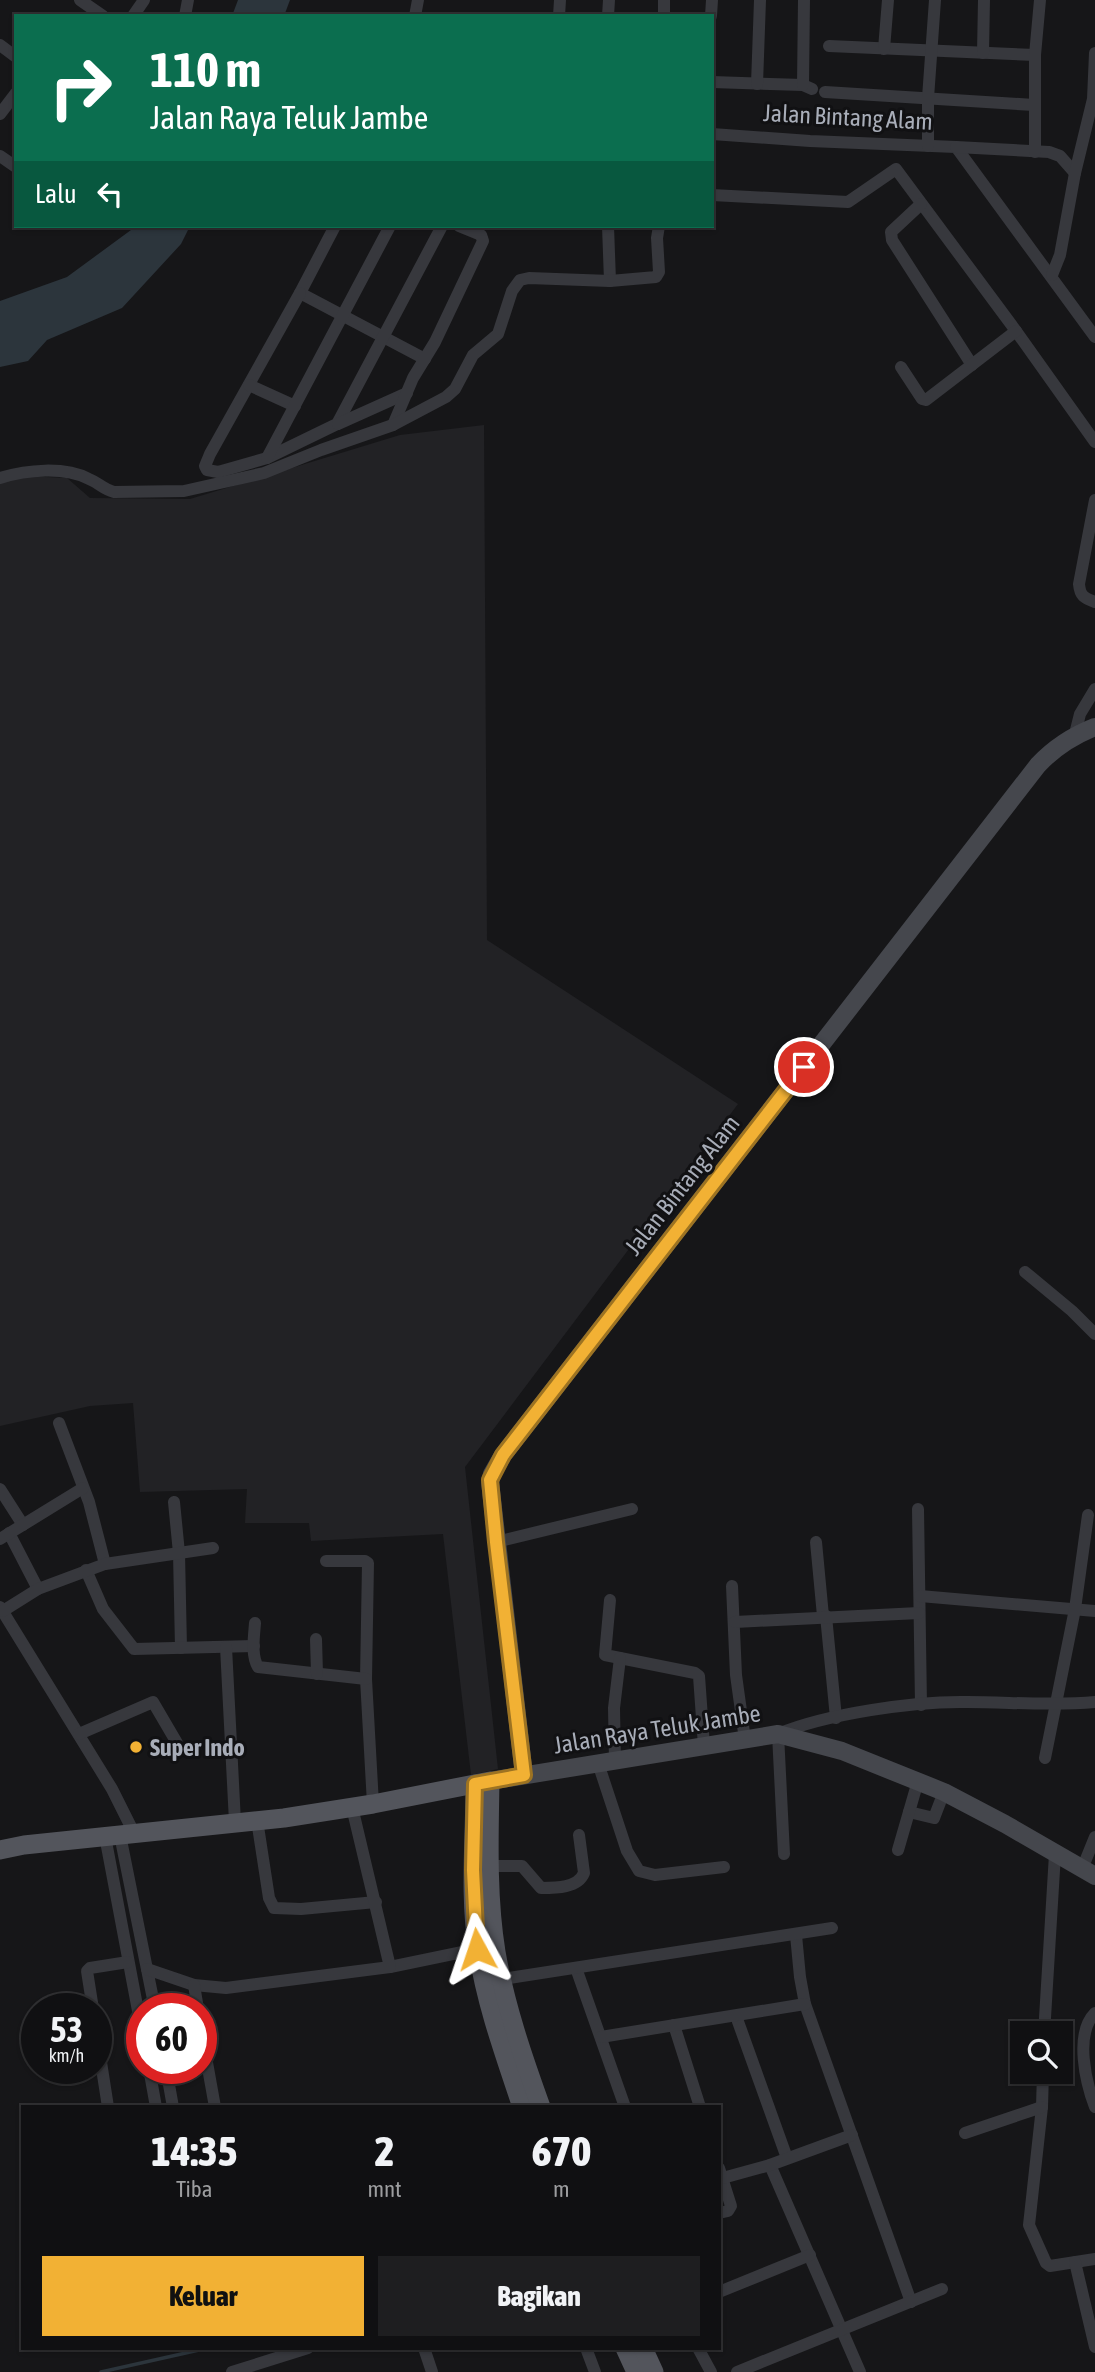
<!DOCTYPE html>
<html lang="id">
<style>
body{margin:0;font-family:"Asap Condensed",sans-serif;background:#1e1e20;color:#f1f3f6;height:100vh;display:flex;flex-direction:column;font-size:26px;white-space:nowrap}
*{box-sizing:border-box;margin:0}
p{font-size:23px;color:#9c9d9f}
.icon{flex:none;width:38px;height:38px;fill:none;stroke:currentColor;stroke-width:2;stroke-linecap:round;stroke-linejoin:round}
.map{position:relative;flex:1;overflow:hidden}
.sheet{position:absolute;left:21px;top:2105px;width:700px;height:245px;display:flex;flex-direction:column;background:#101012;border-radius:0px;box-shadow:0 2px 5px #0004,0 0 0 2px #303032}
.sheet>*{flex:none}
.top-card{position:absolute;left:14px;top:14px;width:700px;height:214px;border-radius:0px;box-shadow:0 2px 5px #0004,0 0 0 2px #303032;background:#0b6e4f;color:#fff;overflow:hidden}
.buttons{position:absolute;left:1010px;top:2021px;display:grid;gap:14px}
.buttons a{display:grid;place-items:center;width:63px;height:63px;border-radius:0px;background:#101012;box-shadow:0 2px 5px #0004,0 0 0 2px #303032;font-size:35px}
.speed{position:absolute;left:21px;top:1993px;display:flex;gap:14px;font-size:35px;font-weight:700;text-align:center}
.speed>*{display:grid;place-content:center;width:91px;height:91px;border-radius:50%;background:#101012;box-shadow:0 2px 5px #0004,0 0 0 2px #303032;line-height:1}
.speed small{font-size:18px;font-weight:400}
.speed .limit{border:10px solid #d22;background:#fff;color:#111}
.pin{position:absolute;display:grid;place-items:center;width:60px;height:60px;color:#fff;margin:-30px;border:4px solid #fff;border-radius:50%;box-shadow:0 2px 7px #0007}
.me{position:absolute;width:77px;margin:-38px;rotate:355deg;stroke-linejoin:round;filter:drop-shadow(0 0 5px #0008)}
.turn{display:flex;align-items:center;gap:24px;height:147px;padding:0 21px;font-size:32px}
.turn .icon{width:91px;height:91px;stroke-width:2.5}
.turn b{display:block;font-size:49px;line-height:60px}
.then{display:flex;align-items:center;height:66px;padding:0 21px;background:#0003;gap:14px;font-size:26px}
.eta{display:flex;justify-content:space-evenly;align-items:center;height:119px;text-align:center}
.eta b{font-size:42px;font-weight:800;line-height:49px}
.button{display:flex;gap:14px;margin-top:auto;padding:14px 21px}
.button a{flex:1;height:80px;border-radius:0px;background:#f2b134;color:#111;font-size:28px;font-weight:800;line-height:80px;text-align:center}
.button a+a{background:#1e1e20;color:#f1f3f6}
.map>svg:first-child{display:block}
.built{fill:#222225}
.water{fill:#2c353c}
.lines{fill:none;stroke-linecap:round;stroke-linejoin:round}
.stream{stroke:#2c353c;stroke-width:3.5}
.street{stroke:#37383d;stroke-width:12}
.secondary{stroke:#45474d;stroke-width:18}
.primary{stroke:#53555c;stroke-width:19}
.route-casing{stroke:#9d7322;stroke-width:18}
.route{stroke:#f2b134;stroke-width:12}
.poi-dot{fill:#f2b134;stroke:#111113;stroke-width:2.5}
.labels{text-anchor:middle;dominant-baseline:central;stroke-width:6;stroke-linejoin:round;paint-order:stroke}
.street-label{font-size:24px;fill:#a8adb8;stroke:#111113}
.poi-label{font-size:24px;font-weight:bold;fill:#a8adb8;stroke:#111113;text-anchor:start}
</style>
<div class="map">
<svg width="1095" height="2372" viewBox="0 0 1095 2372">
<rect width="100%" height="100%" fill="#161618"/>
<path class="built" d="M484 425 487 940 738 1104 465 1467 498 1769 471 1775 443 1534 311 1541 309 1523H245L247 1489 140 1492 133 1403 90 1406 0 1426V481L24 476 67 478 90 498 190 499 400 435Z"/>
<g class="water">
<path d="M238 0H290L284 16H232Z"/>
<path d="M134 226H190L181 244 122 308 47 340 28 361 0 367V301L67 277 131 230Z"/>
</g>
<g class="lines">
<path class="stream" d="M101 2372 208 2348"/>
<g class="street">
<path d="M80 0 103 16"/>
<path d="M133 16 144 0"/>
<path d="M185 16 188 0"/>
<path d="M415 16 418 0"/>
<path d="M559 16 560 0"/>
<path d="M608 16 609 0"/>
<path d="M664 16V0"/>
<path d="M711 16 712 0"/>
<path d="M0 45 16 57"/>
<path d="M829 46 1035 55"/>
<path d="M884 49 888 0"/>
<path d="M983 53 984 0"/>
<path d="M712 82 803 85 812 89"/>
<path d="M757 84 760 0"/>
<path d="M803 85 804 0"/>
<path d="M825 92 1034 105"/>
<path d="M0 114 16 93"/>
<path d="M712 134 810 141 956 147 1095 337"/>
<path d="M928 146V98L935 0"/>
<path d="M956 147 1049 152 1060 156 1075 173"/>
<path d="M1035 152V55L1040 0"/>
<path d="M0 156 16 167"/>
<path d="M712 195 848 202 896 169 1016 331 1095 442"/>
<path d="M921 204 891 232 892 240 972 365"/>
<path d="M335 226 300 293 425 359"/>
<path d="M608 226 610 281"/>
<path d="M1052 275 1060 255 1075 173 1093 99 1095 53"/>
<path d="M300 293 210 454 205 466 207 470 218 472 267 458 337 424 442 226"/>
<path d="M901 367 922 399 926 400 1016 331"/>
<path d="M249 385 295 406"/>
<path d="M338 424 407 393"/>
<path d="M393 425 413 378 435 342 483 241 481 235 459 226"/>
<path d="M267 458 390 226"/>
<path d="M0 478C26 470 64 466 89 479 99 483 103 489 114 492L184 491 264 473 321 450 393 425 446 397 455 389 473 355 498 334 512 291 520 280 529 278 610 281 656 277 659 272 657 238 659 226"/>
<path d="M1095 500 1079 584C1080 596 1084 598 1095 602"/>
<path d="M1075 734 1080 714 1095 689"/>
<path d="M1025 1272 1072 1311 1095 1334"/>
<path d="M59 1423 89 1502 105 1564"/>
<path d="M0 1489 23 1525"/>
<path d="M174 1502 179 1553 181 1648"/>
<path d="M918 1509 921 1705"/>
<path d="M9 1533 38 1589"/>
<path d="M0 1539 83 1488"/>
<path d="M496 1542 632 1509"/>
<path d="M816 1542 823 1616"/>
<path d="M326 1561H365L368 1563 366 1679 373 1804"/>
<path d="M86 1570 103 1609 134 1649 254 1646"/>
<path d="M732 1586 736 1675 745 1740"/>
<path d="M920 1596 1095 1611"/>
<path d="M610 1600 605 1655 695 1673 699 1676 704 1746"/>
<path d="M0 1607 112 1789 134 1833"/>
<path d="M3 1611 38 1589 105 1564 213 1548"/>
<path d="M826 1616 836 1718"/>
<path d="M735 1622 919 1613"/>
<path d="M255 1623C254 1637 251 1655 258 1667L366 1679"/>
<path d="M316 1639 317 1674"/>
<path d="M226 1647 235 1822"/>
<path d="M79 1734 153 1702 177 1743"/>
<path d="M1045 1758 1075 1609 1088 1515"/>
<path d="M615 1761 614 1708 620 1658"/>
<path d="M598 1763 627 1851 639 1871 655 1875 724 1867"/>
<path d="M909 1812 934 1818 944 1792"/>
<path d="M257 1820 269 1898 274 1908 301 1909 376 1902"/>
<path d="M120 1835 155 2009"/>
<path d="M105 1836 142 2032"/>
<path d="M898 1850 918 1781"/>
<path d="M784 1854 778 1734C826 1714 914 1701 967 1702 1009 1702 1053 1706 1095 1702"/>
<path d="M489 1866H522L541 1888C556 1888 578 1888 584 1873L579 1835"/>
<path d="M1082 1869 1095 1837"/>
<path d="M796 1935 800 1977 805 2004 911 2302"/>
<path d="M390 1967 477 1949"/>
<path d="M576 1968 625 2107"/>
<path d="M147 1969 194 1985 226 1988 390 1967 352 1807"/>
<path d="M509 1978 832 1928"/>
<path d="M194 1985 198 2009"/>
<path d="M93 2009 87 1971 90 1968 128 1962"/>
<path d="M1095 2013C1074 2034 1086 2083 1095 2107"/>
<path d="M736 2016 787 2158"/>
<path d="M674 2025 700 2107"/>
<path d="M201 2029 215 2107"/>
<path d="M96 2030 108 2107"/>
<path d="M1044 2034 1055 1854"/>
<path d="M601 2037 805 2004"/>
<path d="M149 2068 156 2107"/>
<path d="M166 2068 173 2107"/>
<path d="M1043 2072 1042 2107 1029 2225 1046 2263 1050 2266 1095 2259"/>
<path d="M965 2133 1042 2107"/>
<path d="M770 2165 860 2372"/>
<path d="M719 2168 731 2206 728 2211 719 2213"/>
<path d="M719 2179 770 2165 852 2135"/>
<path d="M1075 2262 1095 2347"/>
<path d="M719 2292 810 2255"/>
<path d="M424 2348 432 2372"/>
<path d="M586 2348 595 2372"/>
<path d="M698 2348 711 2372"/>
<path d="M232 2372 308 2348"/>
<path d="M737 2372 942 2289"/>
</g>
<g class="secondary">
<path d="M524 1775 490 1482 492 1474 503 1455 1038 765C1055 747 1072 736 1095 727"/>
<path d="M490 1781 778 1734 842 1751 944 1792 1005 1824 1095 1876"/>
</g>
<g class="primary">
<path d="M475 1784C475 1839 469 1896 478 1951 486 2004 505 2056 522 2107"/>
<path d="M0 1850 24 1845 284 1818 373 1804 490 1781C489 1838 487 1896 496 1952 505 2005 523 2057 541 2107"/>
<path d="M625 2348 636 2372"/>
<path d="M643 2348 654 2372"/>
</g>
</g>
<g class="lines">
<g class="route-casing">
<path id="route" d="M477 1949 473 1870 475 1784 524 1775 496 1542 490 1480 503 1455 804 1067"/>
</g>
<use href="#route" class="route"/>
</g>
<circle class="poi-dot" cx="136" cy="1747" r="7"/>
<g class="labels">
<g class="street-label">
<text transform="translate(848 117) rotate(3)">Jalan Bintang Alam</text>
<text transform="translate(682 1185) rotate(-52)">Jalan Bintang Alam</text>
<text transform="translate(657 1729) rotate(-9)">Jalan Raya Teluk Jambe</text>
</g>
<g class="poi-label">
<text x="150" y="1747">Super Indo</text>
</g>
</g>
</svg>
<div class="buttons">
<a><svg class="icon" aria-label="search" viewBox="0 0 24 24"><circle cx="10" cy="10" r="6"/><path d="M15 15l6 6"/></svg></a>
</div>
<div class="speed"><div>53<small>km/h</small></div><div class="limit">60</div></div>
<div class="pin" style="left:804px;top:1067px;background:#d93025"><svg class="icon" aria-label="arrive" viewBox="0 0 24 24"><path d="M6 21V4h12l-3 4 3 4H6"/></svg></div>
<svg class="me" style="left:477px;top:1949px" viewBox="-20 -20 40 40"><path d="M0-17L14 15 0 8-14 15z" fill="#f2b134" stroke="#fff" stroke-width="4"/></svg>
<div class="top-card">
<div class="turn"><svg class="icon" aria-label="right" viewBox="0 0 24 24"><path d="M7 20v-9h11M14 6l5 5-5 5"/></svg><div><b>110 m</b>Jalan Raya Teluk Jambe</div></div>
<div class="then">Lalu<svg class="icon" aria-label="left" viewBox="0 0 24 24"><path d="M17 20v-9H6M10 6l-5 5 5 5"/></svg></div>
</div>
<section class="sheet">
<div class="eta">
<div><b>14:35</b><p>Tiba</p></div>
<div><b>2</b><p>mnt</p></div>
<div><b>670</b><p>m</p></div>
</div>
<div class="button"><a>Keluar</a><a>Bagikan</a></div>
</section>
</div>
